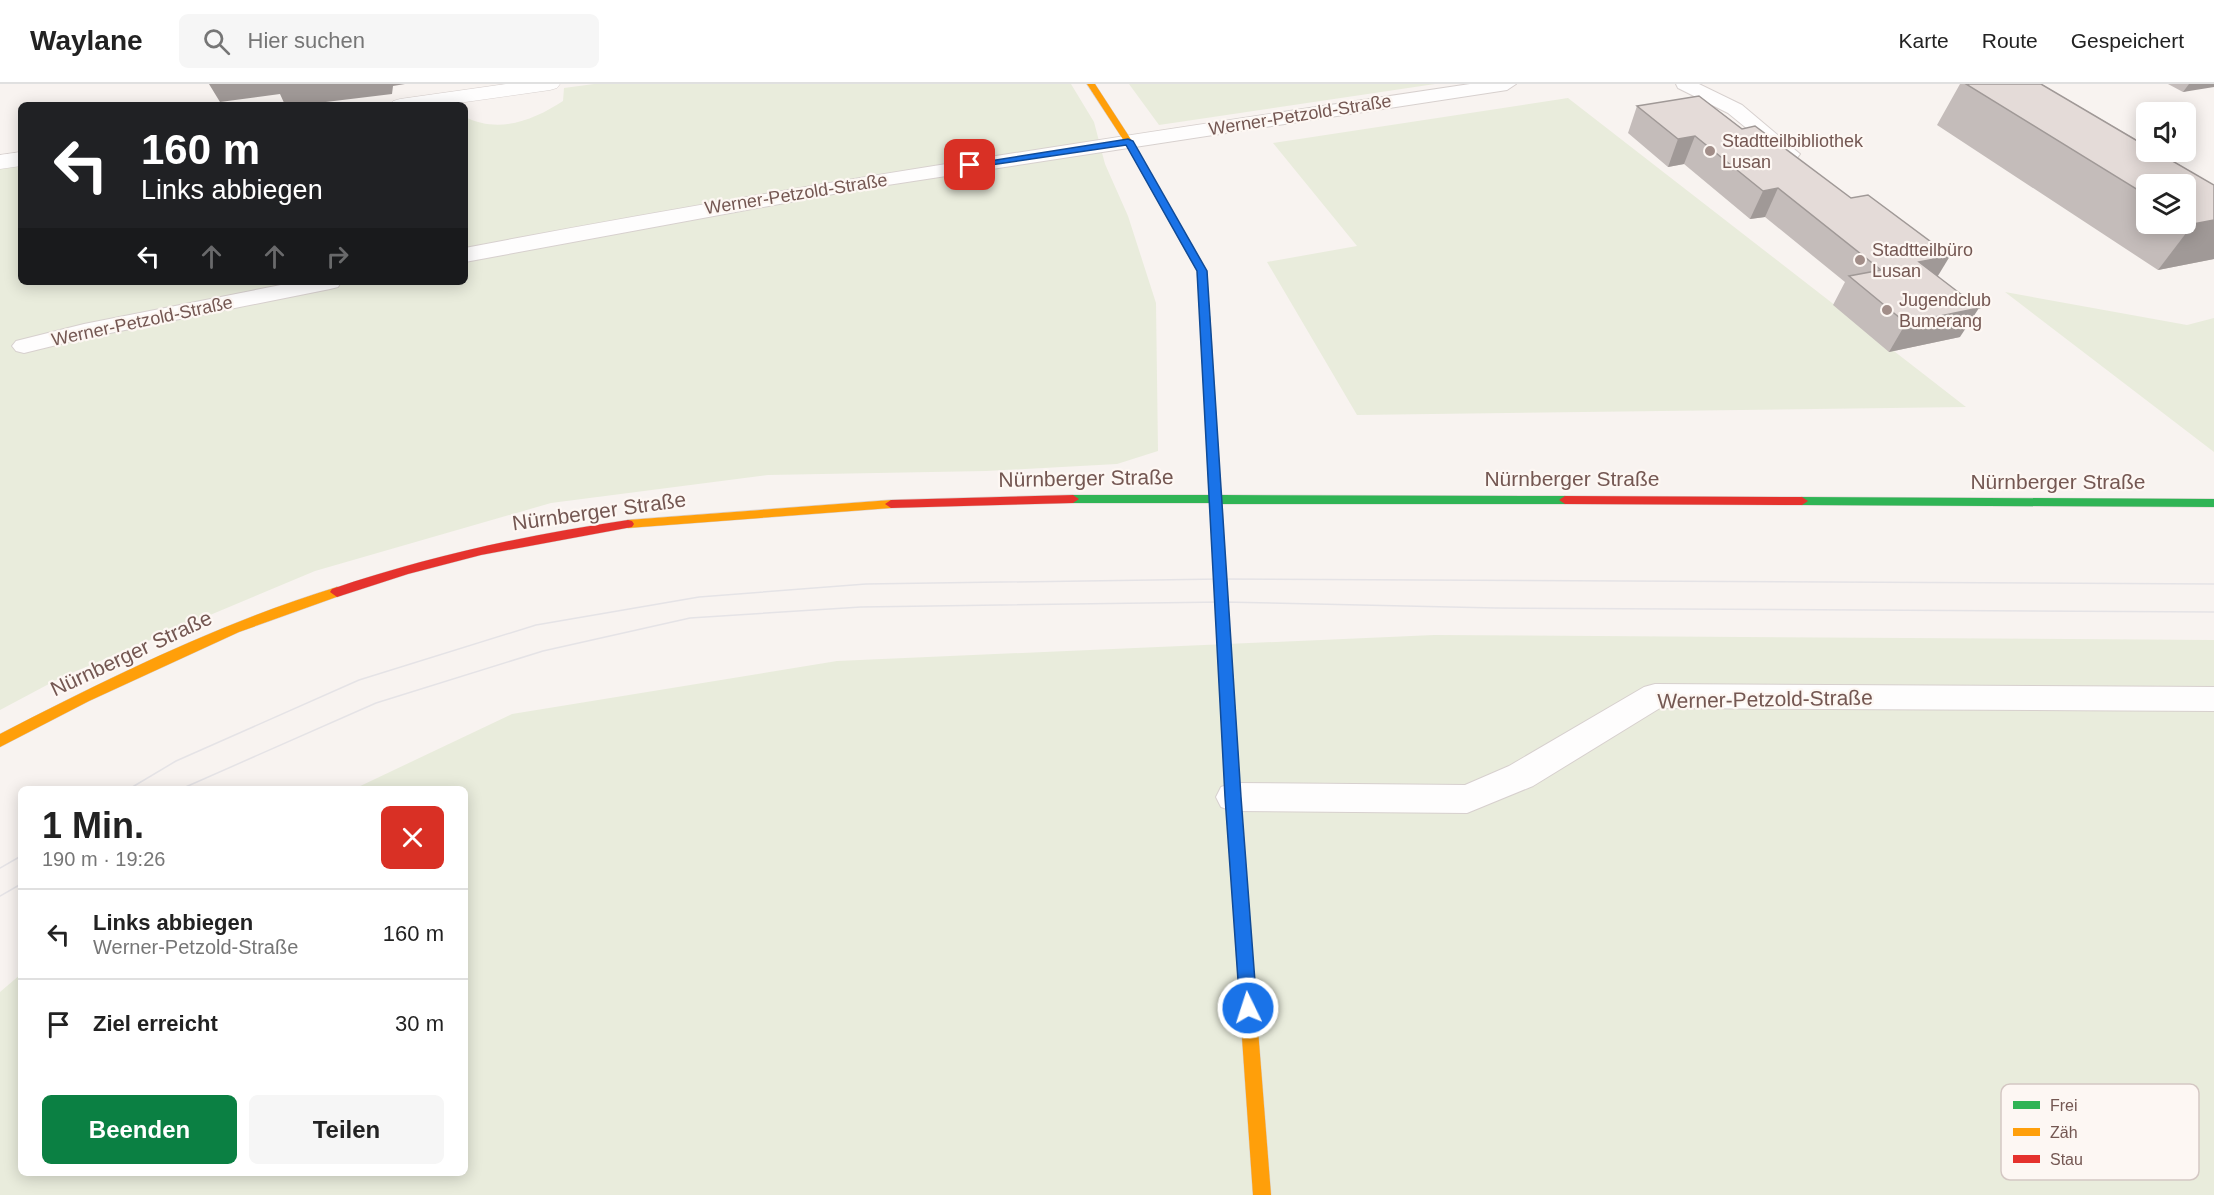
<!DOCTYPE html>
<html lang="de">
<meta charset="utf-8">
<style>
body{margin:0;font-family:Helvetica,sans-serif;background:#f6f6f6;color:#222;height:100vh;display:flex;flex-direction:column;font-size:22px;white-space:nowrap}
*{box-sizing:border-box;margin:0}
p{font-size:20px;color:#767676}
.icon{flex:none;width:33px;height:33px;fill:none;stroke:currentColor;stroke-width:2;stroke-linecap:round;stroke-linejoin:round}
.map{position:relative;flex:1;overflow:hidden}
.details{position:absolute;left:18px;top:702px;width:450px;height:390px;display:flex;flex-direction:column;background:#fff;border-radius:9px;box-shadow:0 3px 15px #0003}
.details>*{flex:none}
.hud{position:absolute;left:18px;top:18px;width:450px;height:183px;border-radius:9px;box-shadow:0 3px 15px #0003;background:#202124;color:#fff;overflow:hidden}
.controls{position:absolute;left:2136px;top:18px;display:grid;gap:12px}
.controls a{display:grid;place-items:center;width:60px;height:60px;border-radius:9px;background:#fff;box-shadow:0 3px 15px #0003;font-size:30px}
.pin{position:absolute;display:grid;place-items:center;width:51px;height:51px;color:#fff;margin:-26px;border-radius:12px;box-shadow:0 3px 9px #0006}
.me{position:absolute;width:66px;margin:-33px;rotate:356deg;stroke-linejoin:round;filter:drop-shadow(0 0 4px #0008)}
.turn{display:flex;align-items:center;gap:21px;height:126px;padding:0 24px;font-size:27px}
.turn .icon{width:78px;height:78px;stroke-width:2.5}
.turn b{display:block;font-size:42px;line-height:51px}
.lanes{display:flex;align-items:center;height:57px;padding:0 24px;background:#0003;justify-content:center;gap:30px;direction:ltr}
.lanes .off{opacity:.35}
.round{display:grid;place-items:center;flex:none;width:63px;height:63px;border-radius:9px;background:#f6f6f6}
.summary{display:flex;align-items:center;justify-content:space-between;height:102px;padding:0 24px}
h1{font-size:36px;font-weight:600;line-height:45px}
.action{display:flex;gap:12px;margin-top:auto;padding:12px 24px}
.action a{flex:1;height:69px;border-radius:9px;background:#0b8043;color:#fff;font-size:24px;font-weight:600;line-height:69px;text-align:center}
.action a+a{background:#f6f6f6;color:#222}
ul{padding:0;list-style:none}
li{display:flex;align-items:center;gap:18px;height:90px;padding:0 24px;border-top:2px solid #e0e0e0}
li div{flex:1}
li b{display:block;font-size:22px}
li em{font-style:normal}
header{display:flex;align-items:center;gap:36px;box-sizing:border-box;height:84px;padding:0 30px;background:#fff;border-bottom:2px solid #e0e0e0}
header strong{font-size:28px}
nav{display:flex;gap:33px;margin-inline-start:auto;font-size:21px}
.search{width:420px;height:54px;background:#f6f6f6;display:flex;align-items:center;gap:15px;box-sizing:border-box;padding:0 21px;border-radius:9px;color:#767676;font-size:22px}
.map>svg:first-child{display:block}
.green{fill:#e9ecdc}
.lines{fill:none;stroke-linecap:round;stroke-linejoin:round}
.lane-casing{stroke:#d7d0ce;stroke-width:2}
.street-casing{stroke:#d7d0ce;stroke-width:1}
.fast-casing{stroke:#d8cfcc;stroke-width:1}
.slow-casing{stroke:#d8cfcc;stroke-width:1}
.jam-casing{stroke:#d8cfcc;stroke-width:1}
.lane{fill:#fefdfd;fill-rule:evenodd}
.street{fill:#fefdfd;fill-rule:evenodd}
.fast{fill:#30b455;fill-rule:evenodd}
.slow{fill:#ff9f0a;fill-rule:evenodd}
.jam{fill:#e5322d;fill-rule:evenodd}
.tram{stroke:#e5e3e6;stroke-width:1.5}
.wall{fill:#c4bcba;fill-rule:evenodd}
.shaded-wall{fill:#a09997}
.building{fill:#e4dbd8;stroke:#a09997;stroke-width:1.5}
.route{fill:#1a73e8;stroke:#114b97;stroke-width:1.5}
.poi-dot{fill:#a28e89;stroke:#fdf7f3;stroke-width:2}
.labels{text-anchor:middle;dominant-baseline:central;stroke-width:4.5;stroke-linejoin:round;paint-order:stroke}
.far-street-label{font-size:18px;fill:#745752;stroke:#fdf7f3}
.far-poi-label{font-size:18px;fill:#745752;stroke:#fdf7f3;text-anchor:start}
.street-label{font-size:21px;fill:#745752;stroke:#fdf7f3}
.key{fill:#fdf7f3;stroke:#d4c7c3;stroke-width:1.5}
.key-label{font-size:16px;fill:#745752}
</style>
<header>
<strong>Waylane</strong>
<div class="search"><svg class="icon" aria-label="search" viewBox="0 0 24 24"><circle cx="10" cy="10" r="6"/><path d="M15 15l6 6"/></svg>Hier suchen</div>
<nav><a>Karte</a><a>Route</a><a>Gespeichert</a></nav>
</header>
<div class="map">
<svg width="2214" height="1111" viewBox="0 0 2214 1111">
<rect width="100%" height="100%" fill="#f8f3f0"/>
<g class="green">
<path d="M594 0H1071L1094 38 1105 80 1128 132 1156 219 1158 367 1117 380 986 387 768 391 551 419 315 487 62 593 0 626V83L21 81V198H465V33C499 50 534 36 563 17L564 4Z"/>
<path d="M1129 0H1435L1159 41Z"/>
<path d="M1568 14 1966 323 1357 331 1267 178 1357 162 1273 59Z"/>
<path d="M2005 208 2187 241 2214 234V368Z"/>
<path d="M1434 551 2214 556V1111H0V908L21 890V1089H465V705H354L512 630 837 577Z"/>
</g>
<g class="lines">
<g class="lane-casing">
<g id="lane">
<path d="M1470 0H1516L1507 6 855 106 465 178V164C799 100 1134 50 1470 0Z"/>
<path d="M1676 0H1699L1742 21 1800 70 1797 74H1783L1728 29 1678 4Z"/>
<path d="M296 198H341L338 203 330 205 85 254 24 269 16 267 12 262 16 257 84 240Z"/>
<path d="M1655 600 2214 603V627L1660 624 1533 702 1467 729 1233 727 1221 723 1216 713 1221 703 1233 699 1465 701 1509 682 1644 603Z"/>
</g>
</g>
<g class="street-casing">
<g id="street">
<path d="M506 0H560L557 4 550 6 444 21H390L393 17 400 15Z"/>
<path d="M21 68V82L0 85V71Z"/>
</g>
</g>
<g class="fast-casing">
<g id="fast">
<path d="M1205 229 1210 232 1221 411 1565 412 1571 416 1565 420H1222L1239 700 1237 704 1232 706 1227 704 1225 700 1210 419H1073L1067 415 1073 411H1209L1200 232Z"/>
<path d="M1802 413 2214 415V423L1802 421 1796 417Z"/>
</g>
</g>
<g class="slow-casing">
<g id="slow">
<path d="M1087 0H1095L1132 57 1207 187 1209 234 1205 235 1200 232 1197 187 1124 57Z"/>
<path d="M891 416 897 420 891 424 628 444 622 440 628 436Z"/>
<path d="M337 503 342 505 344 508 342 511 239 548 89 617 0 663V650C109 594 220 539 337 503Z"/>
<path d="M1245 874 1251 876 1253 882 1271 1111H1253L1237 882 1239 876Z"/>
</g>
</g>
<g class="jam-casing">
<g id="jam">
<path d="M1073 411 1079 415 1073 419 891 424 885 420 891 416Z"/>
<path d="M1565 412 1802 413 1808 417 1802 421 1565 420 1559 416Z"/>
<path d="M628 436 632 437 634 440 632 443 481 471 408 490 337 513 330 508 332 505C429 472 527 451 628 436Z"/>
<path d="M1232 694 1237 696 1239 700 1253 882 1251 888 1245 890 1239 888 1237 882 1225 700 1227 696Z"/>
</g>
</g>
<use href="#lane" class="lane"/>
<use href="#street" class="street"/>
<use href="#fast" class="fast"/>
<use href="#slow" class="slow"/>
<use href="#jam" class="jam"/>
<g class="tram">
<path d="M129 705 176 677 359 596 536 541 699 513 866 500 1221 495 2214 500"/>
<path d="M181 705 376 619 543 567 690 534 861 523 1223 518 1496 524 2214 528"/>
<path d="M0 784 21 772"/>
<path d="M0 812 21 800"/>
</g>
</g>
<g class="wall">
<path d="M1960 0H2041L2214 101V175L2158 186 1937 41ZM2146 100H2186V140H2146Z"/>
<path d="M2168 0H2214L2183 8Z"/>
<path d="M1699 12 1938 192 1960 253 1889 268 1833 221 1845 198 1765 133 1750 135 1684 80 1668 83 1628 49 1637 22Z"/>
</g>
<g class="shaded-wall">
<path d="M209 0H405L393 2 392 10 301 21H285L280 10 220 18Z"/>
<path d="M2189 0H2214V3L2183 8Z"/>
<path d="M1695 52 1684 80 1668 83 1678 55Z"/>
<path d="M1778 104 1765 133 1750 135 1763 107Z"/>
<path d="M2214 136V175L2158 186 2193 140Z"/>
<path d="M1950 172 1933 200 1919 178Z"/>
<path d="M1979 224 1960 253 1889 268 1906 239Z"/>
</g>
<g class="building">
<path d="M1966 0H2041L2146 62V68H2157L2214 101V136L2193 140 2186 135V100H2146V111Z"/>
<path d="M1699 12 1742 45 1755 42 1851 114 1868 111 1950 172 1919 178 1979 224 1906 239 1849 192 1881 186 1778 104 1763 107 1695 52 1678 55 1637 22Z"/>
</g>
<path class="route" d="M1128 55 1133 57 1207 187 1241 713 1257 924 1255 930 1248 932 1242 930 1240 924 1225 713 1197 187 1126 61 970 84 965 81Z"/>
<g class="poi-dot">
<circle cx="1710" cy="67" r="6"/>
<circle cx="1860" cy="176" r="6"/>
<circle cx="1887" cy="226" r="6"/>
</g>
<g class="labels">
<g class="far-street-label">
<text transform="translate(1300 31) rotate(-9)">Werner-Petzold-Straße</text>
<text transform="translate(796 110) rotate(-9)">Werner-Petzold-Straße</text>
<text transform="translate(142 237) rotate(-12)">Werner-Petzold-Straße</text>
</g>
<g class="far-poi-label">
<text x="1722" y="57">Stadtteilbibliothek<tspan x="1722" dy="21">Lusan</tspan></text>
<text x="1872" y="166">Stadtteilbüro<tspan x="1872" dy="21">Lusan</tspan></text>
<text x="1899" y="216">Jugendclub<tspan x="1899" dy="21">Bumerang</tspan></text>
</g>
<g class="street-label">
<text transform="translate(1086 394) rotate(-1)">Nürnberger Straße</text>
<text x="1572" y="394">Nürnberger Straße</text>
<text x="2058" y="397">Nürnberger Straße</text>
<text transform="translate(599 427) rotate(-8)">Nürnberger Straße</text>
<text transform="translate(131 569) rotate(-25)">Nürnberger Straße</text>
<text transform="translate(1765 615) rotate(-1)">Werner-Petzold-Straße</text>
</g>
</g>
<rect x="2001" y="1000" width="198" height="96" rx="9" class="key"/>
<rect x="2013" y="1017" width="27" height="8" fill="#30b455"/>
<rect x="2013" y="1044" width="27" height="8" fill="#ff9f0a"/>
<rect x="2013" y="1071" width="27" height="8" fill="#e5322d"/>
<g class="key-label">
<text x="2050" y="1027">Frei</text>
<text x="2050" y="1054">Zäh</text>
<text x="2050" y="1081">Stau</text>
</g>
</svg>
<div class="controls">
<a><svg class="icon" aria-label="sound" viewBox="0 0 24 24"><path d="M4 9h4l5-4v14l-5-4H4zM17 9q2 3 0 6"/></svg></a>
<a><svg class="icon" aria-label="layers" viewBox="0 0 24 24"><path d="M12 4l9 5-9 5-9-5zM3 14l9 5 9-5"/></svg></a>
</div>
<div class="pin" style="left:970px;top:81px;background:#d93025"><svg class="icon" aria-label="arrive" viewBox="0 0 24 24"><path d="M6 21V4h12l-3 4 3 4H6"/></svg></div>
<svg class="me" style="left:1248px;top:924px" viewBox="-20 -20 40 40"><circle r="17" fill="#1a73e8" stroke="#fff" stroke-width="3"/><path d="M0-11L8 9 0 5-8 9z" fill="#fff"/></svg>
<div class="hud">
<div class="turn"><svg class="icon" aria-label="left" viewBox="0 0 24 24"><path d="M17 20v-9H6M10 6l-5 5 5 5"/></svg><div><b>160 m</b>Links abbiegen</div></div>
<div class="lanes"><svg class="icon" aria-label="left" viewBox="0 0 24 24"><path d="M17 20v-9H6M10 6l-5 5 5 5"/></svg><svg class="icon off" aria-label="ahead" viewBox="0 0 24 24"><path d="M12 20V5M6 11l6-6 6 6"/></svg><svg class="icon off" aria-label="ahead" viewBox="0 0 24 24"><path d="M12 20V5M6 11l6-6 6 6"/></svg><svg class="icon off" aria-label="right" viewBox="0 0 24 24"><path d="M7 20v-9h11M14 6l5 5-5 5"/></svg></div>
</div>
<section class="details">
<div class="summary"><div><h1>1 Min.</h1><p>190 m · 19:26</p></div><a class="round" style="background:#d93025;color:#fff"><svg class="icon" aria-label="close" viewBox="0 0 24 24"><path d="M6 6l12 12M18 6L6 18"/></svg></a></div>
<ul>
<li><svg class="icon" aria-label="left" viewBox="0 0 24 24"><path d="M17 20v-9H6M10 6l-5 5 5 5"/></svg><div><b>Links abbiegen</b><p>Werner-Petzold-Straße</p></div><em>160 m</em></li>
<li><svg class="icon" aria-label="arrive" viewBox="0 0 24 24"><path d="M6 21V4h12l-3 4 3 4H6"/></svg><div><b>Ziel erreicht</b></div><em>30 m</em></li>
</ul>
<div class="action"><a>Beenden</a><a>Teilen</a></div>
</section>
</div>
